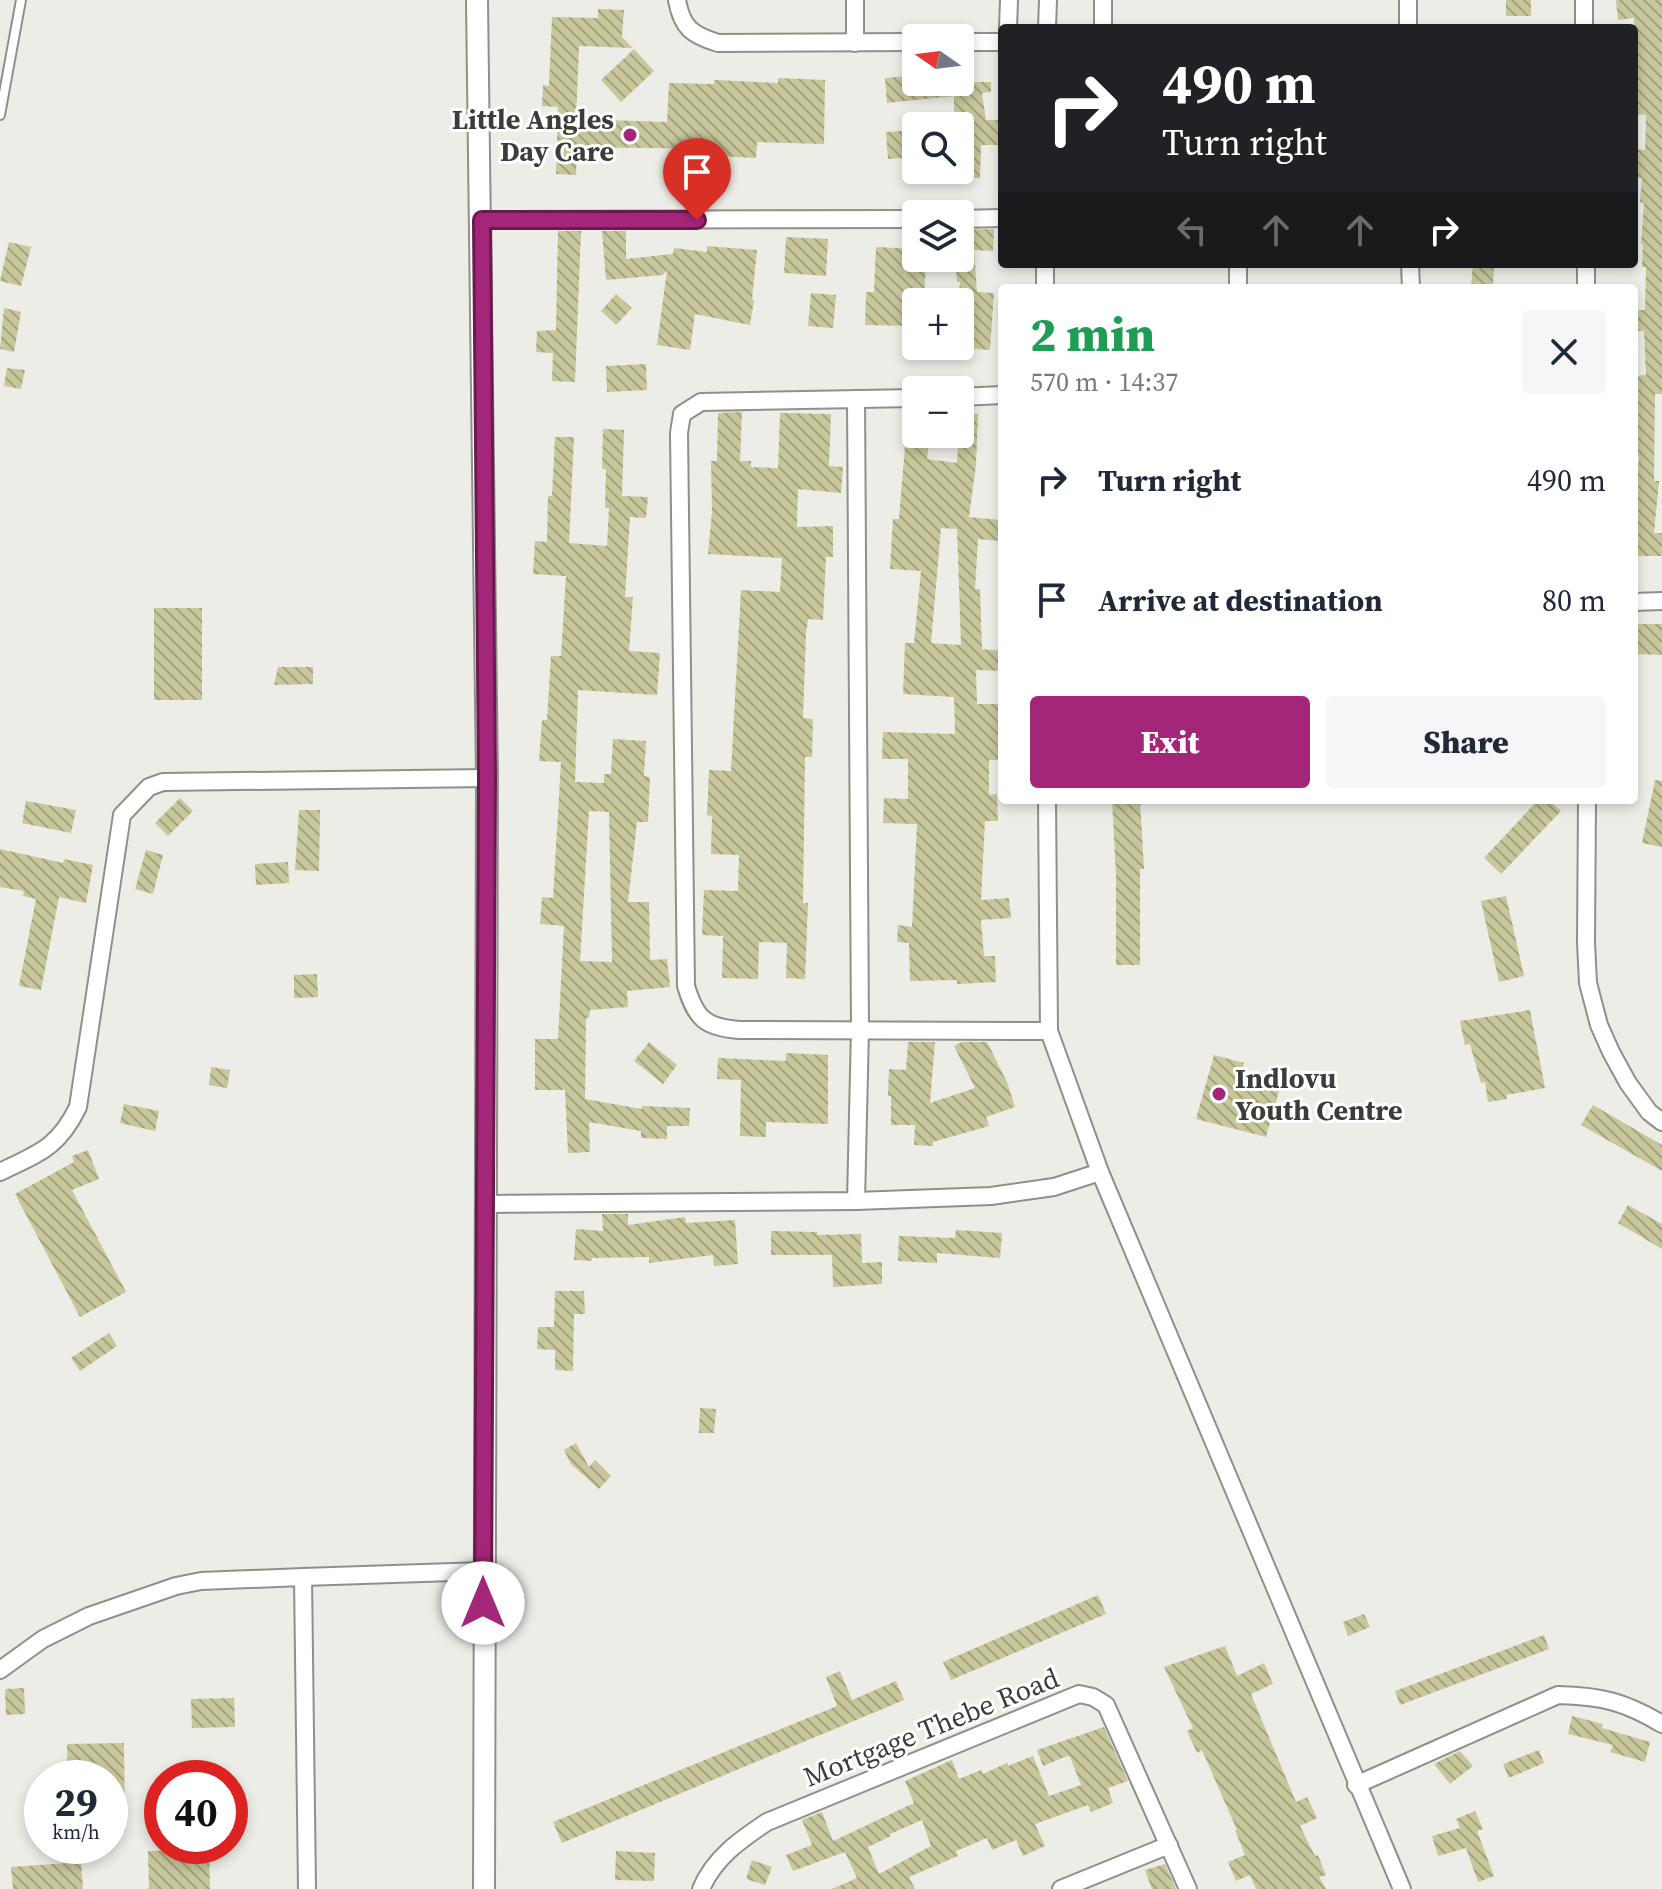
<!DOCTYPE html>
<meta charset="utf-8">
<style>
body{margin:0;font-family:"Source Serif 4",serif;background:#f6f6f7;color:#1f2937;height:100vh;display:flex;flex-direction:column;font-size:30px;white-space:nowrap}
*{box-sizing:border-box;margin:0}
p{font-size:26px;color:#747a83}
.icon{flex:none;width:44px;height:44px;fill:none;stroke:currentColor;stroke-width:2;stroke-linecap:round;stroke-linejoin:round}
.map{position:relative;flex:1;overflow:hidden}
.details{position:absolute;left:998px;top:284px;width:640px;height:520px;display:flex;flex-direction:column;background:#fff;border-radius:8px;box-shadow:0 4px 12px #0003}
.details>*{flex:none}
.top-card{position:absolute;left:998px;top:24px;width:640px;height:244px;border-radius:8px;box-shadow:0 4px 12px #0003;background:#202124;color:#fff;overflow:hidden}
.needle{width:52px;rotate:284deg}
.fabs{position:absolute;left:902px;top:24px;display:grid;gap:16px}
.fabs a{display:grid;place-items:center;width:72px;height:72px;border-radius:8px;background:#fff;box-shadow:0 4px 12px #0003;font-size:40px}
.speed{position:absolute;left:24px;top:1760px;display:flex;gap:16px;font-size:40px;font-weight:700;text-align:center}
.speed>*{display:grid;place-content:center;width:104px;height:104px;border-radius:50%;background:#fff;box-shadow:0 4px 12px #0003;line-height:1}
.speed small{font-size:20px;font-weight:400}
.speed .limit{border:12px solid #d22;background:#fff;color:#111}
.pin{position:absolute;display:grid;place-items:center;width:68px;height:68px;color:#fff;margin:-82px -34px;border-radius:50% 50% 50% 0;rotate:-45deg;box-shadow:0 0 8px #0007}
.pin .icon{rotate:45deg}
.me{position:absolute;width:88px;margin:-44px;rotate:0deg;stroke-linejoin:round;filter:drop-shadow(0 0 6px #0008)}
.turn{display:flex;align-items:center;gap:28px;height:168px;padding:0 32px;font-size:36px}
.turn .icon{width:104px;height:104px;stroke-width:2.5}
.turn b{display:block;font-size:56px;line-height:68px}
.lanes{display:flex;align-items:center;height:76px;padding:0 32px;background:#0003;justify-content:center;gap:40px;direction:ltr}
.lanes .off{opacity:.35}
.round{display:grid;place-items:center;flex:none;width:84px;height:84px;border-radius:8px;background:#f6f6f7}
.summary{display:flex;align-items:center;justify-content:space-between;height:136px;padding:0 32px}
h1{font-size:48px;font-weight:800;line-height:60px;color:#1e9e55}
.cta{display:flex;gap:16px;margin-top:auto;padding:16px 32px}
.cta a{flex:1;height:92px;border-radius:8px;background:#a42679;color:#fff;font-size:32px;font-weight:800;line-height:92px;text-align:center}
.cta a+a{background:#f6f6f7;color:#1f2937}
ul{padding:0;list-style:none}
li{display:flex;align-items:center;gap:24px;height:120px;padding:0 32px}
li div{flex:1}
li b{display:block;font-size:30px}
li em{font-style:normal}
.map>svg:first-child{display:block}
.building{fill:url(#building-back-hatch);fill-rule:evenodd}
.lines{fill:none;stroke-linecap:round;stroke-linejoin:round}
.service-casing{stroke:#90908b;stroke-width:12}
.minor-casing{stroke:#90908b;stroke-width:20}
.tertiary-casing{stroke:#90908b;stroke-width:24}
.service{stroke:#fff;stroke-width:8}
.minor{stroke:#fff;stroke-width:16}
.tertiary{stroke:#fff;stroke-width:20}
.route-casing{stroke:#6b194f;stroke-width:20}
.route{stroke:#a42679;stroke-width:14}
.poi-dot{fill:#a42679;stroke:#fffffe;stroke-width:3}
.labels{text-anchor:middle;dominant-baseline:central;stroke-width:6;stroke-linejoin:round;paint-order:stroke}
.poi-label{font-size:28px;font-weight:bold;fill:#3c3c3a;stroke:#fffffe;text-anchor:end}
.street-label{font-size:28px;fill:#3c3c3a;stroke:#fffffe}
</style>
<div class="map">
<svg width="1662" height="1889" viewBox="0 0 1662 1889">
<defs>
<pattern id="building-back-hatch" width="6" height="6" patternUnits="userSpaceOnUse" patternTransform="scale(2)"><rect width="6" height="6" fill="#c8c79c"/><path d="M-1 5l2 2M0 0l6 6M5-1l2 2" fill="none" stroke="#a4a380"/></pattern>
</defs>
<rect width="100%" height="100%" fill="#edede7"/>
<g class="building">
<rect x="1506" y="0" width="25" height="16"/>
<path d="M1616 0H1662V394H1655L1654 481H1659L1654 533H1662V556H1634V513L1639 456H1634V376L1646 375 1644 331H1634V310H1645L1646 267H1642L1643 245 1641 244 1644 203 1640 202 1642 178 1634 177V149L1645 150 1646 115 1634 114 1637 50H1634V18L1618 20Z"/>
<path d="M598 9 624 10 622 37 633 48 579 46 576 119 667 122 669 83 714 84V80L778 83V78L825 80 824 144 757 142 756 158 713 156 714 149 577 147 576 175 556 174 558 107 542 106 543 85 549 86 552 17 598 18Z"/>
<path d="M634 49 654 71 621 102 601 80Z"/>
<path d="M916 75V82H991V92L982 93 986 120H1002V145H981L980 178H960V126H954V96L887 103 885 78Z"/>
<path d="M916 130V157L888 159 886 132Z"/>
<path d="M994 229 993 251 974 250 977 292 994 293 990 350 963 348 964 338H960V302H958L960 282H957L955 260H960V230Z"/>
<path d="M558 231H581L575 382 552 381 553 353 536 352 537 331 556 330Z"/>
<path d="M602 231H626V259L673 254 674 248 707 252V246L757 250 752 299 754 300 750 325 695 314 690 350 657 345 667 270 663 275 606 280Z"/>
<path d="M786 237 828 239 826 276 784 273Z"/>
<path d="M9 242 31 247 21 286 0 281Z"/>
<path d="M876 247 916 249V258H926L924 302H916V326L865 325 866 292H874Z"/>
<path d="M1473 264H1494L1493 288H1471Z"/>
<path d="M811 293 836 295 833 328 808 326Z"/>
<path d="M616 294 632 308 616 325 601 311Z"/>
<path d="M4 308 21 312 14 352 0 349Z"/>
<path d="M646 364 647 390 607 392 606 366Z"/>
<path d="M7 368 25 370 21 389 4 386Z"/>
<path d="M742 412 740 461H751V467L778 468 780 413 831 414 829 466 843 467 841 493 798 489 797 527 833 526V557H826L823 620 808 619 806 634 803 718 813 719 812 757H805L803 903H808L805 979 786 978 787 943 759 942 758 979 722 978 723 936 702 935 704 890 738 891 739 855 711 854 712 816 707 815 709 770 731 771 741 590 780 592 782 558 708 554 712 512 711 461H717L718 413Z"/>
<path d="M960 413 978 414 976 465 969 517 1001 520 1000 541 978 539 975 589H980L982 649 1002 651V671L976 670 977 704H1002V732H999L1001 760H989V795L997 794 998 821H985L981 900 1009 898 1011 918 981 920 984 956H995L996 982 957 984V980L910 981 909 943 897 942 898 925 912 927 917 824 883 823 884 798 908 799V759H882L883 732 955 734 954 697 903 694 905 643H914L921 571 890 569 893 519H899L906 434H930L927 459 957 463ZM941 528 957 529 961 645 931 643Z"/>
<path d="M603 429 624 430 622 496 648 497 646 518 630 517 625 597H633L629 651 660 653 657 695 578 690 575 782 604 783V774H611L613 739 646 741 644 776 650 777 648 822H637L628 902H649L650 960 667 959 670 987 627 991 628 1007 590 1010 589 1018H586L585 1099 642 1109V1106L690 1108 689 1126H667V1139L641 1138V1131L589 1122 590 1152 568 1153 565 1090H535V1039H558L564 926 540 924 542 897 553 898 561 762 539 761 542 720H547L551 656H561L566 576 533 574 535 541 547 542 548 496H552L555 437H574L569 543 607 546 609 508H605L606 469H602ZM589 811 609 812 612 962 580 961Z"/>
<rect x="154" y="608" width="48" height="92"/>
<path d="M1634 624H1662V655L1634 654Z"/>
<path d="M278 667H313V684L274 685Z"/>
<path d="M1655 780 1662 781V847L1642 843Z"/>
<path d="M180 798 193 811 168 836 155 823Z"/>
<path d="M1112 800H1140L1144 869H1140V965H1116V874Z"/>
<path d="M1538 800H1549L1561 811 1501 874 1484 858Z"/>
<path d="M26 801 76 810 71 833 22 823Z"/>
<path d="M299 810H320L319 871 295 870Z"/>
<path d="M0 849 63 863 64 859 93 865 86 903 59 897 41 990 19 986 36 899 23 896 24 891 0 887Z"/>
<path d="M146 850 163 855 153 894 135 889Z"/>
<path d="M288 862 289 883 256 885 255 864Z"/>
<path d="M1506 896 1524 976 1499 982 1481 901Z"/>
<path d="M317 974 318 997 294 998V975Z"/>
<path d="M1530 1010 1545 1088 1506 1095 1507 1099 1488 1102 1485 1082 1481 1083 1470 1044 1465 1045 1460 1021Z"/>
<path d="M649 1042 677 1065 663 1084 634 1061Z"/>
<path d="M908 1042H935L930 1103 975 1088 954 1046 962 1042H987L1007 1082 1015 1107 986 1117 989 1126 933 1142V1146L914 1145 915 1125H891V1096H888L889 1069 906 1070Z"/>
<path d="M786 1053 828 1055V1124L766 1122V1137L740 1136 741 1080 717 1079 718 1058 786 1061Z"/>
<path d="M1214 1055 1244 1063 1241 1073 1281 1084 1266 1137 1196 1119Z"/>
<path d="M211 1067 230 1070 227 1088 209 1085Z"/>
<path d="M124 1104 159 1111 155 1131 120 1123Z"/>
<path d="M1593 1105 1662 1145V1171L1581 1125Z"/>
<path d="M88 1150 99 1179 72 1190 126 1292 80 1317 15 1194 74 1162 72 1156Z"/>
<path d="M1628 1205 1662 1224V1249L1618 1223Z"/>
<path d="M602 1214H628V1225L685 1217 686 1223 735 1220 738 1264 714 1266 713 1255 649 1263V1257L592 1258V1261L574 1260 576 1229 603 1231Z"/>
<path d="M956 1230 1002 1233 1000 1258 937 1253V1263L898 1261 899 1236 955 1238Z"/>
<path d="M771 1231 817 1232V1235L861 1234 862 1263 882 1262V1284L833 1287 832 1255H771Z"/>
<path d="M555 1291H584L585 1314H574L573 1371 555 1370V1350L537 1349 538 1327H554Z"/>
<path d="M109 1333 117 1346 80 1371 71 1358Z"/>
<path d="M700 1408 716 1409 714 1433H699Z"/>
<path d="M576 1443 589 1467 595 1460 611 1476 599 1489 571 1464 564 1450Z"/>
<path d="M1098 1595 1106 1614 951 1680 943 1662Z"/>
<path d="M1364 1614 1370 1627 1348 1636 1343 1622Z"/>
<path d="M1544 1635 1549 1649 1400 1705 1395 1691Z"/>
<path d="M1225 1646 1237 1676 1264 1663 1273 1684 1251 1694 1296 1802 1307 1797 1317 1818 1300 1826 1315 1856 1318 1855 1326 1875 1319 1877 1326 1889H1256L1250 1875 1236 1881 1228 1862 1245 1855 1235 1830H1237L1202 1750 1197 1753 1187 1731 1193 1728 1164 1667Z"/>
<path d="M840 1671 852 1700 896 1681 904 1700 562 1843 553 1822 837 1706 826 1677Z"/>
<path d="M24 1688 25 1714 6 1715 5 1689Z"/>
<path d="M234 1698 235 1727 192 1728 191 1699Z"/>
<path d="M1572 1716 1603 1724 1602 1728 1650 1742 1645 1762 1610 1752 1613 1745 1568 1734Z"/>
<path d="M1104 1727 1128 1781 1108 1788 1113 1803 1091 1812 1088 1805 1035 1824 1045 1846 1023 1856 1016 1840 992 1850 987 1838 956 1851 958 1856 909 1877 915 1889H832L857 1878 845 1852 793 1871 786 1855 812 1845 802 1820 822 1812 833 1841 914 1803 905 1781 952 1760 959 1779 981 1770 983 1774 1007 1763 1008 1766 1033 1756 1049 1796 1081 1785 1070 1757 1067 1756 1043 1766 1037 1750ZM922 1820 931 1846 879 1874 868 1847 891 1836 890 1834Z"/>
<path d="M124 1743 125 1832 110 1833V1778H68L67 1744Z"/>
<path d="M1539 1750 1544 1763 1509 1778 1503 1764Z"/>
<path d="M1460 1751 1473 1766 1450 1784 1434 1764Z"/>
<path d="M1475 1811 1483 1829 1477 1831 1494 1876 1478 1882 1466 1848 1438 1856 1432 1836 1460 1828 1456 1819Z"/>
<path d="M209 1850 210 1889H149L148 1851Z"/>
<path d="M616 1851 655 1853 654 1881 615 1880Z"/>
<path d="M752 1860 772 1867 765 1885 746 1879Z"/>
<path d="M81 1862 83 1889H13L11 1867Z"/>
<path d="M1165 1864 1176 1889H1152L1145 1870Z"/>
</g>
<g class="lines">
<g class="service-casing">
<path id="service" d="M0 115 21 0"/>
</g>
<g class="minor-casing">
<g id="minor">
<path d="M677 0C682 28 692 35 718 43L916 42"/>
<path d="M855 0V43"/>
<path d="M1584 0V28"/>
<path d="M1008 28 1009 0"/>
<path d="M1047 28 1048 0"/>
<path d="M1103 28V0"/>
<path d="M1408 28V0"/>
<path d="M960 42H1002"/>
<path d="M960 219 1002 218"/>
<path d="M482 220 916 219"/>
<path d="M1238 264V288"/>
<path d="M1410 264 1411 288"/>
<path d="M1586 264V288"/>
<path d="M1045 288V264"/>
<path d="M960 397 1002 395"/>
<path d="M916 398 701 402 682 414 679 433 686 986C696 1019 705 1027 739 1030L1049 1031"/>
<path d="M856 399 860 1029 856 1201"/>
<path d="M1634 602 1662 601"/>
<path d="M1047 800 1049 1031 1100 1172 1402 1889"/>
<path d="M1587 800 1586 942 1588 983 1599 1025 1611 1052 1628 1083 1649 1112 1662 1122"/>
<path d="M0 1172C39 1153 58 1148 78 1107L122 815 149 787 163 782 487 778"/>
<path d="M484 1204 856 1201 991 1196 1054 1187 1100 1172"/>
<path d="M0 1670 43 1639 89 1616 176 1586 201 1581 303 1577"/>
<path d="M1356 1785 1558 1695C1602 1696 1625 1702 1662 1724"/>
<path d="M307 1889 303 1577 483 1571"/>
<path d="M701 1889C714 1858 740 1840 767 1822L1079 1694 1093 1697 1106 1705 1188 1889"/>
<path d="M1061 1889 1169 1845"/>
</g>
</g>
<g class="tertiary-casing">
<path id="tertiary" d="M477 0 487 778 484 1889"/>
</g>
<use href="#service" class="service"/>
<use href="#minor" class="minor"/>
<use href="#tertiary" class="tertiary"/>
</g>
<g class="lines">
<g class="route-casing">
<path id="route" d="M483 1603 487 778 482 220H697"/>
</g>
<use href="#route" class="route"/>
</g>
<g class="poi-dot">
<circle cx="630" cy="135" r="8"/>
<circle cx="1219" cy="1094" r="8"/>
</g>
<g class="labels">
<g class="poi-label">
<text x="614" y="119">Little Angles<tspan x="614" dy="32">Day Care</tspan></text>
<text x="1235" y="1078" text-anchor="start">Indlovu<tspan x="1235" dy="32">Youth Centre</tspan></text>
</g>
<g class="street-label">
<text transform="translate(931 1727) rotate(-22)">Mortgage Thebe Road</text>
</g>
</g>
</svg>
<div class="fabs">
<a><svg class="needle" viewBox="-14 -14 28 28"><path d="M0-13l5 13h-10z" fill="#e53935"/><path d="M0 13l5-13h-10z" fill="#747a83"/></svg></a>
<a><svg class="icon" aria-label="search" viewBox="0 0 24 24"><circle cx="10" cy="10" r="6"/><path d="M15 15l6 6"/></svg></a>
<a><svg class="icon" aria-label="layers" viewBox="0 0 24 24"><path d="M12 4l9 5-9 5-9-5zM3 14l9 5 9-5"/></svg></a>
<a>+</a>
<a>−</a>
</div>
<div class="speed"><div>29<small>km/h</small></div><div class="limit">40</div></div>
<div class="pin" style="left:697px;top:220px;background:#d93025"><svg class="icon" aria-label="arrive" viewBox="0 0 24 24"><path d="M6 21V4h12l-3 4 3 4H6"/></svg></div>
<svg class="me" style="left:483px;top:1603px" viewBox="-20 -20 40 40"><circle r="19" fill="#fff"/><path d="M0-13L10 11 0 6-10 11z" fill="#a42679"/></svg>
<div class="top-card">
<div class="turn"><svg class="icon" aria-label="right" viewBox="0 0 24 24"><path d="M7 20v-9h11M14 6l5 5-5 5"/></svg><div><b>490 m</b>Turn right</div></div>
<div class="lanes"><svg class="icon off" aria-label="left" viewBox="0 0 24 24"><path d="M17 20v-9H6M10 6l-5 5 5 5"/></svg><svg class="icon off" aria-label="ahead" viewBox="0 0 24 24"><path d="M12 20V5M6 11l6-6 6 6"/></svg><svg class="icon off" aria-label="ahead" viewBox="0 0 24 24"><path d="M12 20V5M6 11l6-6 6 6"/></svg><svg class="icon" aria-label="right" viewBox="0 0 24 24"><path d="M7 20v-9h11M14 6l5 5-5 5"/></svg></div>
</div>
<section class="details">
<div class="summary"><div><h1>2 min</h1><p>570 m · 14:37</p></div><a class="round"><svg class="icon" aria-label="close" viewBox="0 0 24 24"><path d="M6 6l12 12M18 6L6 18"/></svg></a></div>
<ul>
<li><svg class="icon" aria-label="right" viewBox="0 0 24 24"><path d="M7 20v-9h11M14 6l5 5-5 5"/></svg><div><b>Turn right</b></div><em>490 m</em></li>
<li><svg class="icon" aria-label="arrive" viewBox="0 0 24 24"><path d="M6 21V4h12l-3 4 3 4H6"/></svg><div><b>Arrive at destination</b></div><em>80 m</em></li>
</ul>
<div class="cta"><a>Exit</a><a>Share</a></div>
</section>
</div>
